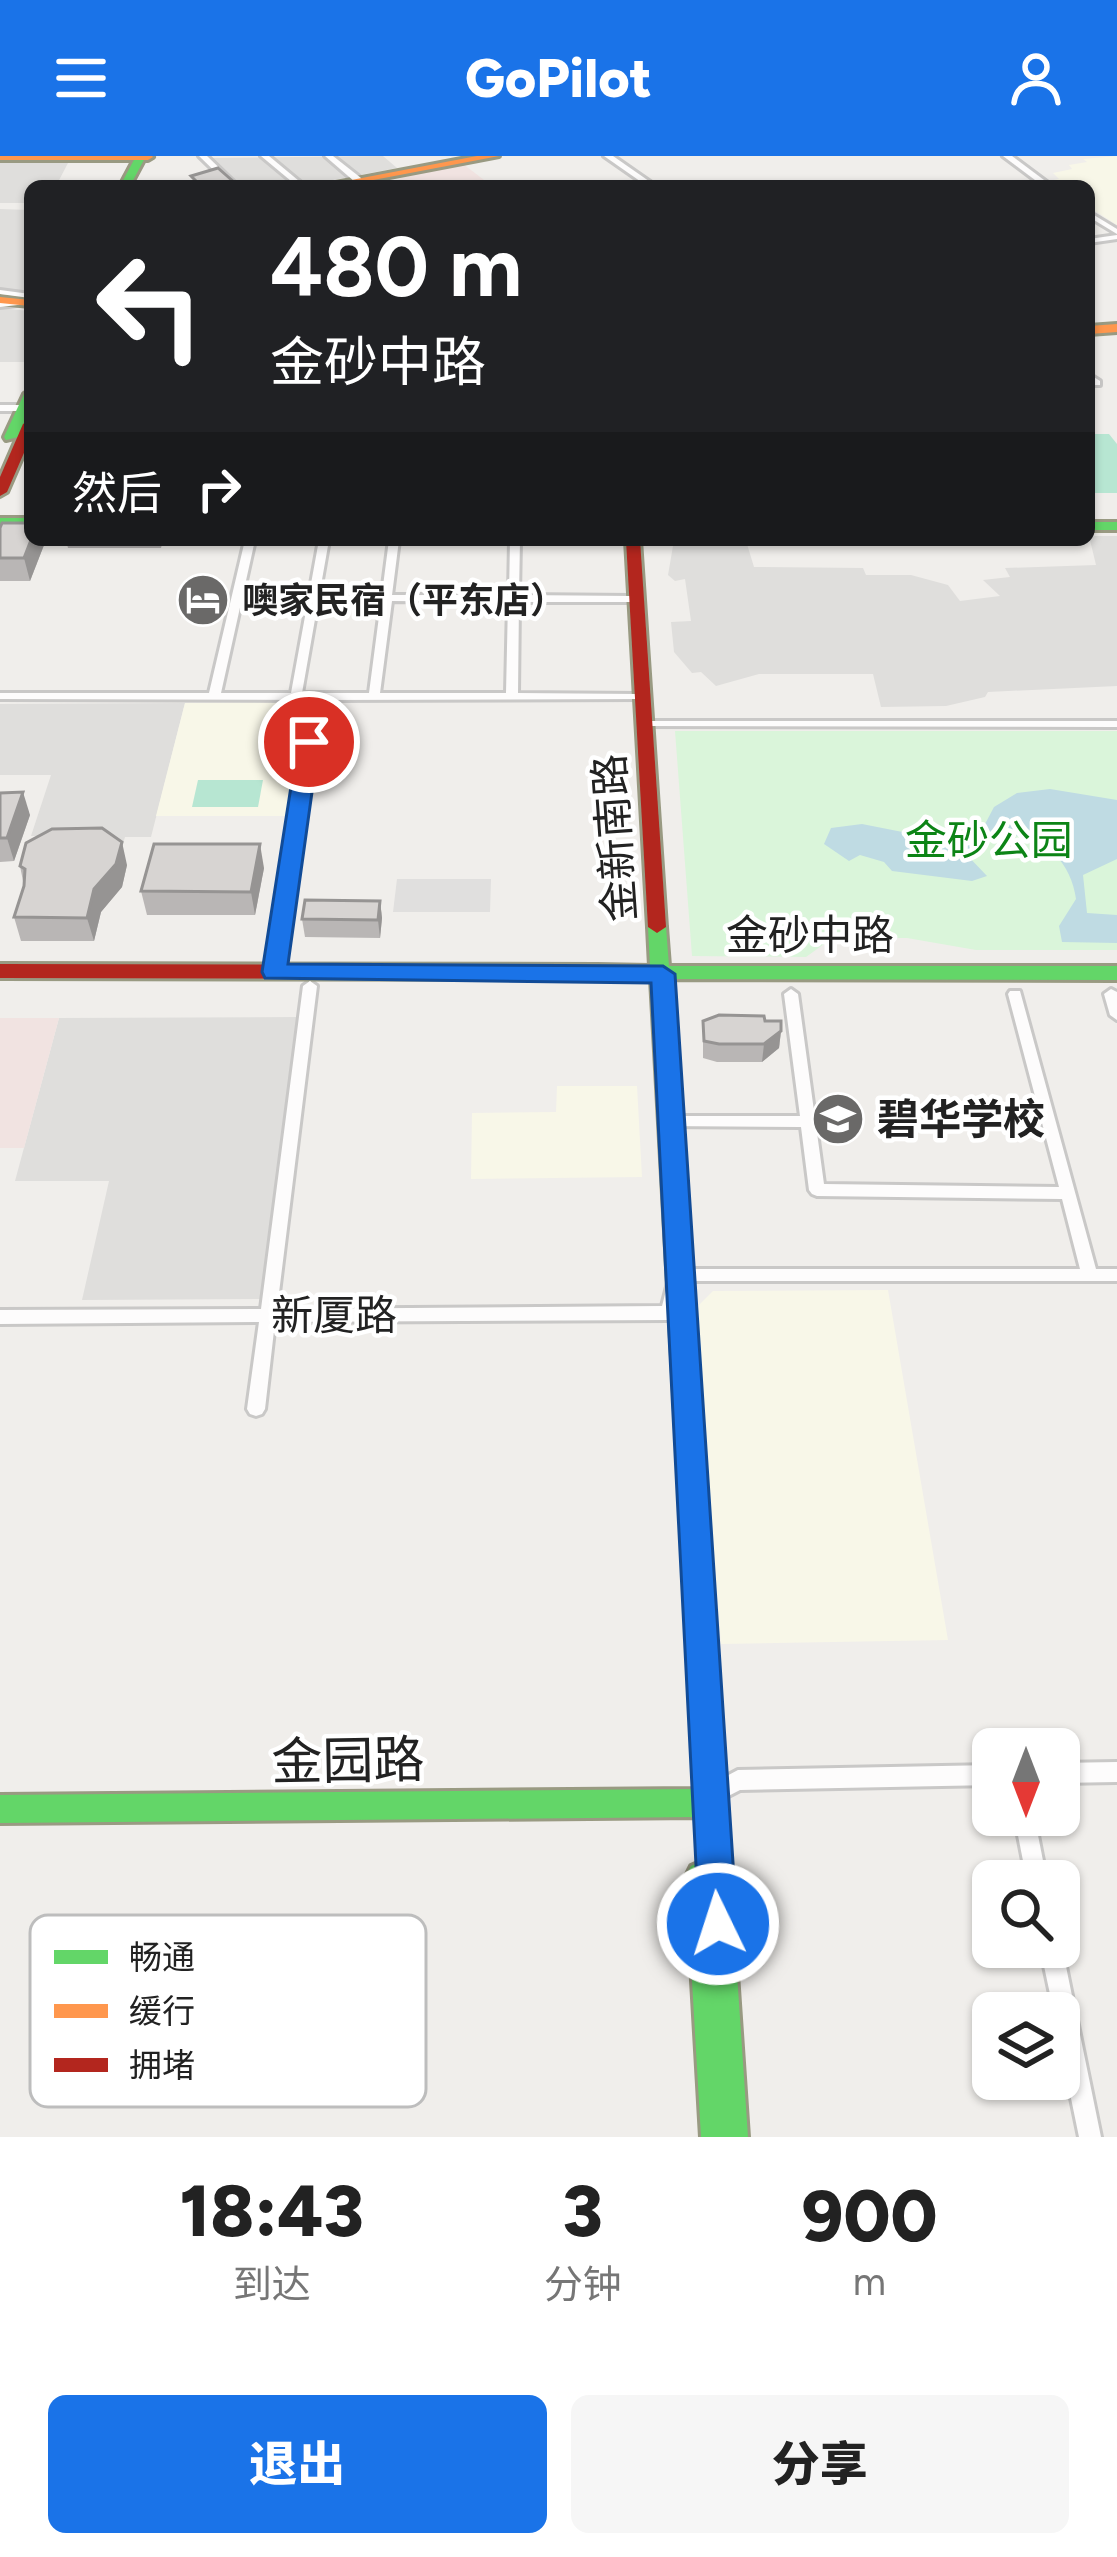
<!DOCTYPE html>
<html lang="zh">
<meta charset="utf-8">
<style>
body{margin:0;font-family:Figtree,"Noto Sans SC",sans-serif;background:#f6f6f6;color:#222;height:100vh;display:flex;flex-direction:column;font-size:45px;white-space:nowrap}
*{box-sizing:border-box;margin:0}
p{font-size:39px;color:#767676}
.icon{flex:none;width:66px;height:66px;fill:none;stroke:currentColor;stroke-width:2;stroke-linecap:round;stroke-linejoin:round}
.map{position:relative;height:1981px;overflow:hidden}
.details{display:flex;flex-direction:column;background:#fff;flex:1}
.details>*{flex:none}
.banner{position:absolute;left:24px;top:24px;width:1071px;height:366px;border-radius:18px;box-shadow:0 3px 9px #0004;background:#202124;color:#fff;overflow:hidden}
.needle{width:78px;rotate:180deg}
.controls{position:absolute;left:972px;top:1572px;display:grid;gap:24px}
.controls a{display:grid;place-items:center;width:108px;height:108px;border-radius:18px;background:#fff;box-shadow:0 3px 9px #0004;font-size:60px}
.pin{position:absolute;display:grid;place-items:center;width:102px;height:102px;color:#fff;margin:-51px;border:6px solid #fff;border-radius:50%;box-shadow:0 3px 12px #0007}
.me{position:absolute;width:132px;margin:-66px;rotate:356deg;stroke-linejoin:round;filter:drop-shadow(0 0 9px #0008)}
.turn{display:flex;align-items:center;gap:42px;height:252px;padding:0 48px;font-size:54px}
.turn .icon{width:156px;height:156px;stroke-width:2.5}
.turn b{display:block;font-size:84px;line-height:102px}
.then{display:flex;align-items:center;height:114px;padding:0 48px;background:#0003;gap:24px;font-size:45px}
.eta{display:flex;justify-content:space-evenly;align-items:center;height:204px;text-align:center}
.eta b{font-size:72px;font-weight:800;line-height:84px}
.primary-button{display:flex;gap:24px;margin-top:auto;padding:24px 48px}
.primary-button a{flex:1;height:138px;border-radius:18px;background:#1a73e8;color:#fff;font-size:48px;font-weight:800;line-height:138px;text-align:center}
.primary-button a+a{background:#f6f6f6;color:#222}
header{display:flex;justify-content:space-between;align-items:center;height:156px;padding:0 48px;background:#1a73e8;color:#fff;font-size:54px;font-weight:800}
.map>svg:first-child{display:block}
.residential{fill:#dfdedc}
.commercial{fill:#f1e3e1}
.education{fill:#f8f7e8}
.park{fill:#daf5da}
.pitch{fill:#b7e6d2}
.parking{fill:#e0dfde}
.water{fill:#bfdbe3}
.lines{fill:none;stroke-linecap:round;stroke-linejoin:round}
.street-casing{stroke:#c9c8c7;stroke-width:6}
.fast-casing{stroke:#999a82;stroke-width:6}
.slow-casing{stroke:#999a82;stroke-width:6}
.jam-casing{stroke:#999a82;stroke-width:6}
.street{fill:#fdfcfc;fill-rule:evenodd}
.fast{fill:#63d668;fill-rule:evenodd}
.slow{fill:#ff974d;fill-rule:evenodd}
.jam{fill:#b3261e;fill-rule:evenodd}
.wall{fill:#b9b6b5}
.shaded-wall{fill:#969493}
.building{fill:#d7d4d2;stroke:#969493;stroke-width:3}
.route{fill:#1a73e8;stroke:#114b97;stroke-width:3}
.labels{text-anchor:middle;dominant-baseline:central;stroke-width:9;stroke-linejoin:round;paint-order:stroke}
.far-poi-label{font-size:36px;font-weight:bold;fill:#222;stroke:#fff;text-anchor:start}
.street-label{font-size:42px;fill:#222;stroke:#fff}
.park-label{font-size:42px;fill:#0c8416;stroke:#fff}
.poi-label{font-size:42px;font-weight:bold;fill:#222;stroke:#fff;text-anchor:start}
.near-street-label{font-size:51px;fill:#222;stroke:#fff}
.key{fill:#fff;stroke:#bdbdbd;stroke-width:3}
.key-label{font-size:33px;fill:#222}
</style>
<header><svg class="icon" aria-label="menu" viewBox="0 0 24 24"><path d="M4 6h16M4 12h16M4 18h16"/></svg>GoPilot<svg class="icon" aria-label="person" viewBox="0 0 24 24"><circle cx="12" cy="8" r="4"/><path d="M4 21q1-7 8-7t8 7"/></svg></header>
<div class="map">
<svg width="1117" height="1981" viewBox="0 0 1117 1981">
<rect width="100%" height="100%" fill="#f0eeeb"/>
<g class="residential">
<path d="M383 0 397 12 301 30H240L209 2Z"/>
<path d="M0 7H68L56 30H30V47H0Z"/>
<path d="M0 53 30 54V135L0 134Z"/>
<path d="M0 152 30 155 29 206H0Z"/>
<path d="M1089 380H1117V530L988 536 985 541 946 550 881 551 873 518H759L716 530 701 516 692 517 674 496 671 466 691 465 685 423 675 425 668 419 673 390 747 388 754 411 863 412 866 419H911L948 429 960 445 1000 440 983 424 1010 421 1005 412 1096 409Z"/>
<path d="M185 547 151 681H125L121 695 65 680H31L51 619H0V548Z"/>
<path d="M301 861 262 1143 82 1144 109 1025H15L59 862Z"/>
</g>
<g class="commercial">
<path d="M463 8 492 30H407L398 24 406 18Z"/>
<path d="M0 862H59L24 992H0Z"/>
</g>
<g class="education">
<path d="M1117 0V69L1089 51V30H1057L1048 25 1059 23 1053 17 1072 13 1069 9 1087 6 1083 3Z"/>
<path d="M292 546 306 552 287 660H156L185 547Z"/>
<path d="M557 930H637L642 1021 471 1023 472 957 556 956Z"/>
<path d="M888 1134 948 1484 721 1488 696 1152 713 1135Z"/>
</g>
<path class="park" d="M675 575H1117V794H976L907 782H869L831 783 806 801 692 800Z"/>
<g class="pitch">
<path d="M1089 278H1109L1117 288V337H1089Z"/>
<path d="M198 624H263L258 651H192Z"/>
</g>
<path class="parking" d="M397 723H491L490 756H393Z"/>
<path class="water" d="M1050 633 1117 644V703L1083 719 1087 757 1117 759V787L1062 786 1059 770 1076 743C1069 687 1010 658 966 698L987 720 972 725 892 715 884 706 860 699 849 705 824 688 831 672 862 668 948 685 984 670 994 651 1017 637Z"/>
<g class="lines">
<g class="street-casing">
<g id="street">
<path d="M199 0H207L238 30H230Z"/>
<path d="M261 0H269L305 30H297Z"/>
<path d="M325 0H333L361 22V26H355Z"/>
<path d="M604 0H613L656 30H647Z"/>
<path d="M1003 0H1012L1052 30H1043Z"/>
<path d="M1089 56 1117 73V78L1089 61Z"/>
<path d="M1117 79V83L1089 87V83Z"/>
<path d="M0 134 30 138V142L0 138Z"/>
<path d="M29 144V148H26L0 151V145Z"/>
<path d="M1089 218 1100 225V229H1094L1089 225Z"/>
<rect x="0" y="249" width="30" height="6"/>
<path d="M245 384H255L221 537H291L319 384H329L302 537H369L389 384H399L392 439H509L510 384H520L519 439 631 440 636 443 631 446H519L518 537 637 538 643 541 641 543 321 544 281 816 274 821 267 816 310 544 0 543V537H209ZM392 445 508 446 506 537H380Z"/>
<path d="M646 565H1117V571L642 570 640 568Z"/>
<path d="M310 825 317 830 277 1153 662 1150 670 1119 672 1114 678 1113H1080L1062 1043 817 1040 812 1038 809 1034 801 971 664 970 662 966 669 960H800L784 838 791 833 798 838 824 1028 1059 1031 1008 838 1010 835H1020L1096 1113H1117V1125H685L677 1157 675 1162 669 1164 275 1166 265 1253 262 1258 256 1260 250 1258 247 1253 259 1166 0 1168V1154L261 1153 303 830Z"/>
<path d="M1111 833 1117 836V864L1110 859 1104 838Z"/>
<path d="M1117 1606V1626L1059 1627V1607Z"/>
<path d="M993 1609V1629L740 1634 711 1649 704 1646 701 1639 704 1632 738 1614Z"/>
<path d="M1014 1659H1034L1047 1725H1027Z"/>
<path d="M1059 1785 1062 1791 1101 1981H1079L1059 1884V1857H1054L1040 1791H1059Z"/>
</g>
</g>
<g class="fast-casing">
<g id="fast">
<path d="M136 0H146L130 30H120Z"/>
<path d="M30 234V253L18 281 6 284 4 281 24 238Z"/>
<rect x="0" y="362" width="30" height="8"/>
<rect x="1089" y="366" width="28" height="8"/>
<path d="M657 765 666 771 669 810H1117V824L670 823 748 1981H701L686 1720 691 1710 700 1706 698 1661 0 1667V1639L696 1633 651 823H597L587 816 597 809 650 810 648 771Z"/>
</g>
</g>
<g class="slow-casing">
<g id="slow">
<path d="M0 0H152L153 1 148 4H0Z"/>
<path d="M477 0H499L342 30H320Z"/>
<path d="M0 141 30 144V150L0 147Z"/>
<path d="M1117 168V176L1089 178V170Z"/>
</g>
</g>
<g class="jam-casing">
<g id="jam">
<path d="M30 264V283L7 336 0 340V321L23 268Z"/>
<path d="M626 384H640L666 771 657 777 648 771Z"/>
<path d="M0 808 597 809 607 816 597 823 0 822Z"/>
</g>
</g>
<use href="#street" class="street"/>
<use href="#fast" class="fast"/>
<use href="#slow" class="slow"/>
<use href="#jam" class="jam"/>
</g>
<g class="wall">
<path d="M0 372 44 389 30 425H0Z"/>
<path d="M66 384H163L161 392H68Z"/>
<path d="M0 637 30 659 14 705 0 706Z"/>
<path d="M127 709 122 731 101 756 94 785H21L14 761 24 730 20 710Z"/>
<path d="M264 712 255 759H147L141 735Z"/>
<path d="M380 745 382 762 380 782 305 781 302 763Z"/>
<path d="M703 865H765L781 875 779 892 762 906H717L703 902Z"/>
</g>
<g class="shaded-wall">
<path d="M31 384H42L44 389 30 425 24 402Z"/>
<path d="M23 636 30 659 14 705 7 682Z"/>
<path d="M122 686 127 709 122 731 101 756 94 785 87 762 94 733Z"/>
<path d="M260 688 264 712 255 759 251 736Z"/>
<path d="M380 745 382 762 380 782 378 764Z"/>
<path d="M781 875 779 892 762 906 764 888Z"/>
</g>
<g class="building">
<path d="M218 12 235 27 218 30H201L191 20Z"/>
<path d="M2 367H30L31 384 24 402H0V372Z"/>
<path d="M23 636 7 682H0V637Z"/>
<path d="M102 672 122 686 116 708 94 733 87 762 14 761 24 730 25 713 20 710 26 687 52 673Z"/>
<path d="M154 688H260L251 736 141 735Z"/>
<path d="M305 744 380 745 378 764 302 763Z"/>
<path d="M719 859 764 860 765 865H781V875L764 888H719L704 885 703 865Z"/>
</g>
<path class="route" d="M309 580 319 586 288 808 663 810 675 818 737 1768 732 1782 718 1787 704 1782 699 1768 651 827 265 822 262 816 298 586Z"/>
<defs>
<g id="hotel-disc" transform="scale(2.7)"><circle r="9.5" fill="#6a6968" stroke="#fff"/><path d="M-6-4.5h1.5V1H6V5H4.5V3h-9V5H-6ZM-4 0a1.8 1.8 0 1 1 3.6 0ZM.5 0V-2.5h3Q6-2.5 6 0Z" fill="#fff"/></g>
<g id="school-disc" transform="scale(2.7)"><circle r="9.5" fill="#6a6968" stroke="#fff"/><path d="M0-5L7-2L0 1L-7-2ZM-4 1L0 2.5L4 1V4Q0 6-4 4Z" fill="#fff"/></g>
</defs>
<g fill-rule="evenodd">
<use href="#hotel-disc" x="203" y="444"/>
<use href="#school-disc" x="838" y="963"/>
</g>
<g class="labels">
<g class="far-poi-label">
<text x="242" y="444">噢家民宿（平东店）</text>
</g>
<g class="street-label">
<text transform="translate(615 682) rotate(-94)">金新南路</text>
<text x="810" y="779">金砂中路</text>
<text x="334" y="1159">新厦路</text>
</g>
<g class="park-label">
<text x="989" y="684">金砂公园</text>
</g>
<g class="poi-label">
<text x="877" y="963">碧华学校</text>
</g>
<g class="near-street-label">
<text transform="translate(348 1605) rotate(-1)">金园路</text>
</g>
</g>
<rect x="30" y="1759" width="396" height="192" rx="18" class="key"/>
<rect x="54" y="1794" width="54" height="14" fill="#63d668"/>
<rect x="54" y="1848" width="54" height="14" fill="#ff974d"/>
<rect x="54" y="1902" width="54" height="14" fill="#b3261e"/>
<g class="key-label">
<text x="129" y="1813">畅通</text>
<text x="129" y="1867">缓行</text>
<text x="129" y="1921">拥堵</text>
</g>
</svg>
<div class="controls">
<a><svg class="needle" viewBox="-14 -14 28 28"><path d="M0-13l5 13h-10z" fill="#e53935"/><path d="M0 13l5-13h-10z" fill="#767676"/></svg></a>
<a><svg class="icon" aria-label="search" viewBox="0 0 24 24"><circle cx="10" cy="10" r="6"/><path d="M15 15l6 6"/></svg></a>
<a><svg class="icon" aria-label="layers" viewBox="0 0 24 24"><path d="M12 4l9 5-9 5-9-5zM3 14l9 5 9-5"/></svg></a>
</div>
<div class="pin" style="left:309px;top:586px;background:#d93025"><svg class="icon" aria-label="arrive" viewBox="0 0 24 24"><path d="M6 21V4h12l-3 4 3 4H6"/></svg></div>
<svg class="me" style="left:718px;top:1768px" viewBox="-20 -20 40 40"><circle r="17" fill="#1a73e8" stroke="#fff" stroke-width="3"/><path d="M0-11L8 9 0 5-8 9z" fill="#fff"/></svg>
<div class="banner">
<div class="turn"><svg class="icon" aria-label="left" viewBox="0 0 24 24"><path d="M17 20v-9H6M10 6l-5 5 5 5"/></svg><div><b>480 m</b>金砂中路</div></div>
<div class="then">然后<svg class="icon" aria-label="right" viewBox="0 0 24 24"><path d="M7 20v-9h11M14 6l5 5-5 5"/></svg></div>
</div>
</div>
<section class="details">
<div class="eta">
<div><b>18:43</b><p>到达</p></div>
<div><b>3</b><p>分钟</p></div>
<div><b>900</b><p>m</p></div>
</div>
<div class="primary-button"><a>退出</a><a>分享</a></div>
</section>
